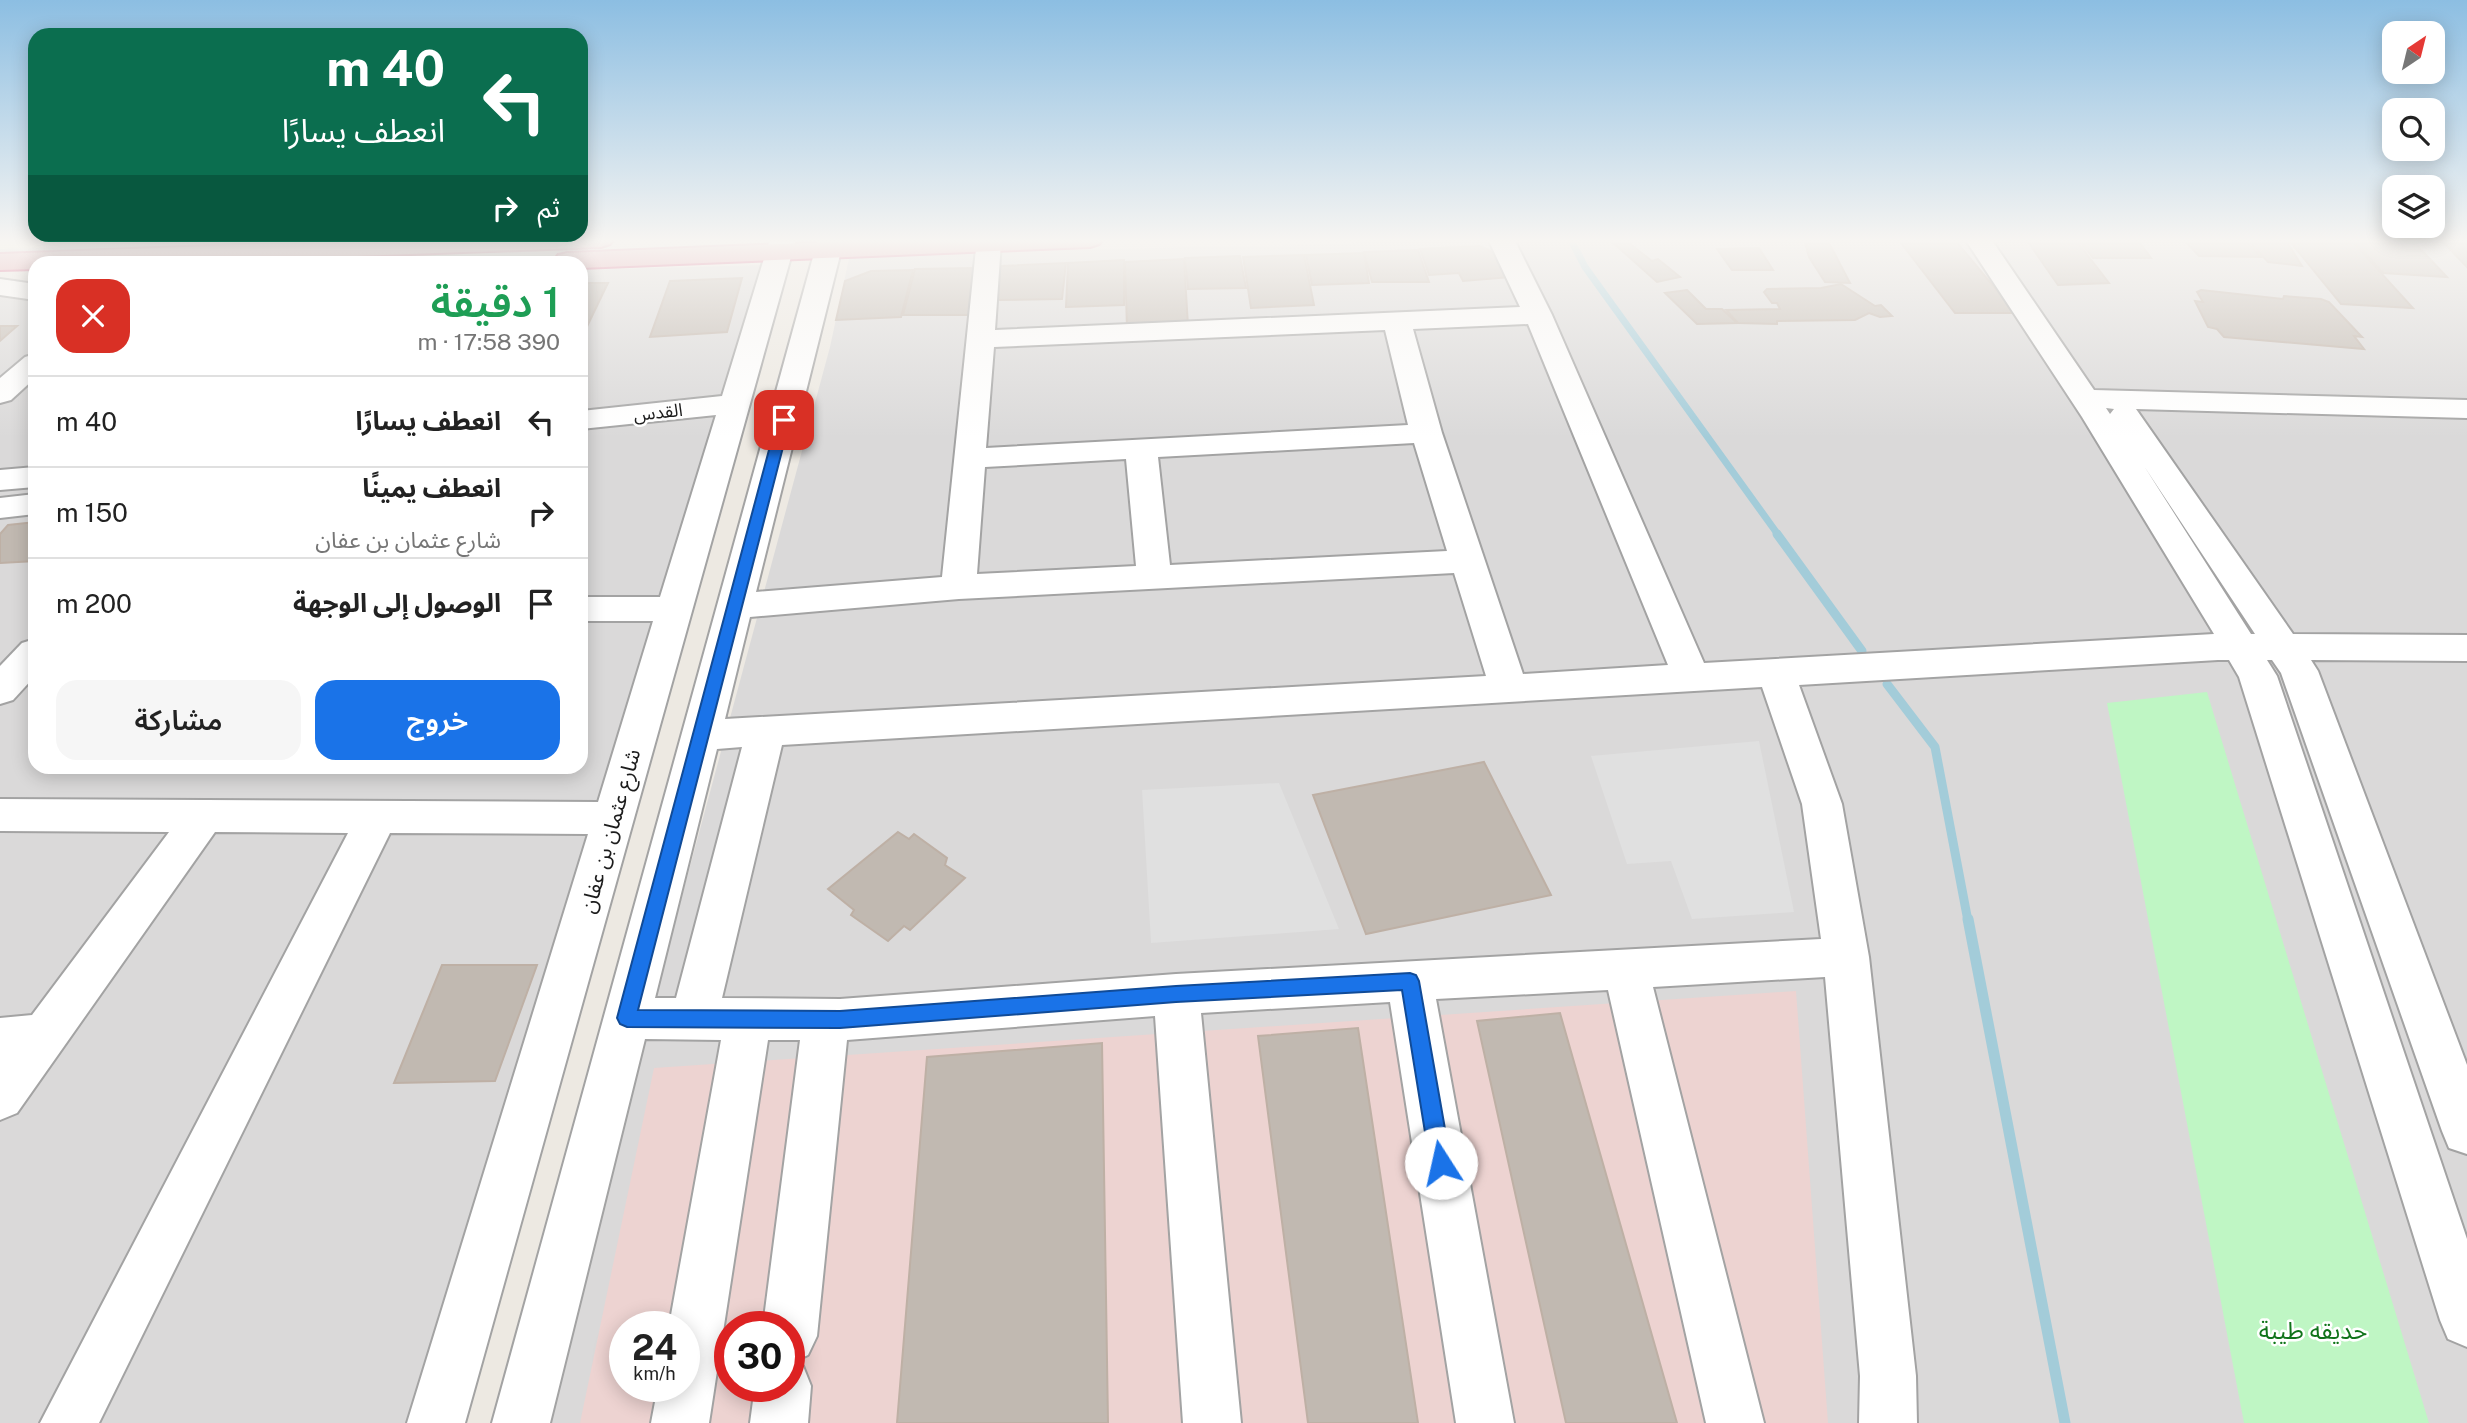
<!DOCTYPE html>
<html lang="ar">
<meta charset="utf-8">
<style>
body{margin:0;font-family:"Public Sans","Noto Sans Arabic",sans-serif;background:#f6f6f6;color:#222;direction:rtl;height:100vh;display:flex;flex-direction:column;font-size:26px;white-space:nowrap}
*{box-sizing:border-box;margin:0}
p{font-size:23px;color:#767676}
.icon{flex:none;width:38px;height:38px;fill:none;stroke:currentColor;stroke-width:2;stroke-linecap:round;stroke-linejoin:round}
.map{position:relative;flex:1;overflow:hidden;direction:ltr}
.panel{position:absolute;left:28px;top:256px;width:560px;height:518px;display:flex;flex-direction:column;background:#fff;border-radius:21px;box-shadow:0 4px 18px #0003;direction:rtl}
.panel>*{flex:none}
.top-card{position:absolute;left:28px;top:28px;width:560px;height:214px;border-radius:21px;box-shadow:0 4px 18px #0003;direction:rtl;background:#0b6e4f;color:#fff;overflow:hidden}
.needle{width:46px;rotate:35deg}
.controls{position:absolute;left:2382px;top:21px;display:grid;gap:14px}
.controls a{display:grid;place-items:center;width:63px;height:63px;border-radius:14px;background:#fff;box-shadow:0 4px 18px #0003;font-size:35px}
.speed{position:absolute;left:609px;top:1311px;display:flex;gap:14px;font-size:35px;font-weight:700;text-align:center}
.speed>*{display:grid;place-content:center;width:91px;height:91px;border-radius:50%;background:#fff;box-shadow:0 4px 18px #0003;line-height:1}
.speed small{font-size:18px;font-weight:400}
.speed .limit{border:10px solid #d22;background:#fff;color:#111}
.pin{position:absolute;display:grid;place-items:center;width:60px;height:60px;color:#fff;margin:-30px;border-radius:14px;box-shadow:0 4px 10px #0006}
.me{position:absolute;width:77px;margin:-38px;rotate:350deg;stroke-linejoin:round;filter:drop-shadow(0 0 5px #0008)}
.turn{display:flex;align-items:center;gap:24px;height:147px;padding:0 28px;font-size:32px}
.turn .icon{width:91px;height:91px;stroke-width:2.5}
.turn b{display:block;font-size:49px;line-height:60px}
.then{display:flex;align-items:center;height:66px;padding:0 28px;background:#0003;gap:14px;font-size:26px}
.round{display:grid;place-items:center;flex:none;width:74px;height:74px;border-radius:21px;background:#f6f6f6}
.headline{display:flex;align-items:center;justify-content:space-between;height:119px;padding:0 28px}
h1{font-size:42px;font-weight:600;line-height:52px;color:#1e9e55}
.primary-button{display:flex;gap:14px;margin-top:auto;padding:14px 28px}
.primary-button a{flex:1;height:80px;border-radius:21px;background:#1a73e8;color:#fff;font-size:28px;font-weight:600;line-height:80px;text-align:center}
.primary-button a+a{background:#f6f6f6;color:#222}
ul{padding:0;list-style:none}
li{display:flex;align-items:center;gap:21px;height:91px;padding:0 28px;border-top:2px solid #e0e0e0}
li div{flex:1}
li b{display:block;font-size:26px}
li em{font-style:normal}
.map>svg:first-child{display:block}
.residential{fill:#dad9d9;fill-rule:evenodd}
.commercial{fill:#edd3d1;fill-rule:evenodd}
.education{fill:#fdfdda}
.park{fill:#bff6c4}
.parking{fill:#e0e0e0}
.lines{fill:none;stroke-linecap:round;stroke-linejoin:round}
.stream-far2{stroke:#a3ccd9;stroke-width:7}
.stream-far1{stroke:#a3ccd9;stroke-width:9}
.stream{stroke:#a3ccd9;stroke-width:11}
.building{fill:#c1b9b1;stroke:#beb0a5;stroke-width:2}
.minor-casing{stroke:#a3a3a3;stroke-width:4}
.highway-casing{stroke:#ce2b61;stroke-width:4}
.minor{fill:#fff;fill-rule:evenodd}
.highway{fill:#e28c9a;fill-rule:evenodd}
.route{fill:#1a73e8;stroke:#114b97;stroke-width:2}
.labels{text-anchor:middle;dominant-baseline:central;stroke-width:5;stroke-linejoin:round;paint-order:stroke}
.far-street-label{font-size:18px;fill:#1c1c1c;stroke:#fff}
.street-label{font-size:21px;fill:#1c1c1c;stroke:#fff}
.near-park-label{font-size:24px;fill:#10731a;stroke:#fff}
</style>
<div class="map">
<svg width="2467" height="1423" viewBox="0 0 2467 1423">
<rect width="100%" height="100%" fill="#ede9e2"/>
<g class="residential">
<path d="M0 239H430L0 255Z"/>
<path d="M1420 239H2467V1423H540L830 347 850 254 1315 245ZM625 1326H684V1386H625ZM730 1326H789V1386H730Z"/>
<path d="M765 265 425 1423H0V291L35 289V766H581V270Z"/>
</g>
<path class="commercial" d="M1796 991 1828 1423H580L654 1068ZM625 1326H684V1386H625ZM730 1326H789V1386H730Z"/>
<path class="education" d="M0 239H153L147 245 0 249Z"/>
<path class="park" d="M2207 692 2429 1423H2244L2107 703Z"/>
<g class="parking">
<path d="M1759 741 1794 912 1692 919 1671 861 1627 864 1591 756Z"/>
<path d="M1279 783 1339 929 1151 943 1142 790Z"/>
</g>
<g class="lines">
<path class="stream-far2" d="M1571 240 1585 267 1779 536"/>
<g class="stream-far1">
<path d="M1777 534 1862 651"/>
<path d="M1887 684 1935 747 1968 921"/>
</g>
<path class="stream" d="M1968 919 2065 1423"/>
</g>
<g class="building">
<path d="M1804 239H1827L1850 283 1825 282 1809 257Z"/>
<path d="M1898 239H1954L2016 313H1955Z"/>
<path d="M2026 239H2075L2109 283 2058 285Z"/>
<path d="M2078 239H2137L2151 258H2093Z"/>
<path d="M2183 239H2244L2261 257 2199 256Z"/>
<path d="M2247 239H2285L2302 266 2268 262Z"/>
<path d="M2288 239H2350L2413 308 2341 304Z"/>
<path d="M2352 239H2411L2447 277 2383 273Z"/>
<path d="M2440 239H2467V267Z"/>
<path d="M1625 240 1652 261 1658 259 1680 277 1657 282 1611 241Z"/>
<path d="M1480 246 1495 253 1512 277 1463 281 1459 273 1429 275 1420 249Z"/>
<path d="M1759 248 1773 270H1732L1717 249Z"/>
<path d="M1418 250 1429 282H1372L1364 252Z"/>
<path d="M1364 253 1369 283 1312 285 1306 255Z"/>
<path d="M1304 255 1314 305 1251 308 1243 257Z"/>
<path d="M1240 256 1246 288 1188 289 1185 258Z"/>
<path d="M1184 259 1188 326 1127 328 1125 262Z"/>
<path d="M1124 260V305L1066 307 1068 263Z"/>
<path d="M1066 263 1062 299 996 300 1001 266Z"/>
<path d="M975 268 969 315H903L915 269Z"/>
<path d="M913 270 901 317 836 320 845 281 871 271Z"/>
<path d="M742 278 727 332 650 337 670 281Z"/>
<path d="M581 283H608L581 339Z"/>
<path d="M1841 284 1875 306 1881 305 1892 316 1880 317 1869 313 1855 320 1777 321V324L1738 323 1726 310 1780 309 1777 303H1772L1764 292 1767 289 1821 288Z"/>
<path d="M1687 290 1706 309H1722L1737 323 1697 324 1665 293Z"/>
<path d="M2201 290 2283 299 2284 296 2321 299 2329 302 2362 337 2354 336 2364 349 2224 337 2217 329 2208 327 2195 301 2203 302 2197 292Z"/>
<path d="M0 326H17L0 341Z"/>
<path d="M35 522V561L0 563V534L8 525Z"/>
<path d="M1484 762 1551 895 1366 934 1313 795Z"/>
<path d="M898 832 909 839 914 834 947 858 945 865 965 878 910 930 904 926 888 941 851 915 854 910 828 889Z"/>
<path d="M442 965H537L495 1081 394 1083Z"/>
<path d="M1560 1013 1677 1423H1566L1477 1021Z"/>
<path d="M1358 1028 1418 1423H1308L1258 1036Z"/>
<path d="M1102 1043 1108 1423H897L927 1057Z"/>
</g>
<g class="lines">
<g class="minor-casing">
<g id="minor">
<path d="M770 239H796L465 1423H407L588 834 390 833 99 1423H40L348 833 215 832 17 1113 0 1120V1018L32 1015 169 832 0 831V799L598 802 653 621H581V597H660L716 415 581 429V411L722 396Z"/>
<path d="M818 239H844L756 592 942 577 977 239H999L1001 242 995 330 1520 307 1488 239H1514L1552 315 1704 663 2214 634 2082 417 1965 239H1991L2094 390 2467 400V418L2136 409 2293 634 2467 635V661L2311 660 2318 671 2467 1065V1154L2449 1148 2442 1131 2281 673 2272 660H2267L2277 676 2467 1239V1347L2448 1339 2440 1320 2239 677 2229 660H2218L1799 685 1842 804 1869 957 1916 1376 1917 1423H1859L1860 1376 1825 977 1653 987 1764 1423H1706L1608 990 1436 999 1514 1423H1456L1390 1002 1201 1013 1241 1423H1183L1155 1016 847 1040 817 1336 808 1355 793 1362 803 1366 811 1386 808 1423H750L755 1386H789V1326H763L800 1040H768L709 1423H651L658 1386H684V1326H669L721 1040 645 1039 550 1423H492ZM1528 324 1668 665 1523 674 1442 433 1413 329ZM1385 330 1408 425 986 448 994 347ZM2106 408 2114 409 2110 414ZM1414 443 1447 551 1170 565 1158 457ZM1126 459 1136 566 977 574 985 467ZM2144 466 2255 634H2251ZM1454 573 1486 676 725 719 750 617 959 599ZM1762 687 1802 804 1821 939 1176 974 840 999 722 998 782 745ZM742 747 676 998H655L717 749Z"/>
<path d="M0 279 35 284V300L0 295Z"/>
<path d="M35 354V378L11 400 0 403V378L25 357Z"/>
<path d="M35 467V487L0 490V470Z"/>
<path d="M35 494V514L0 518V498Z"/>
<path d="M35 639V676L13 700 0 704V666L22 643Z"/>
</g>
</g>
<g class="highway-casing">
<g id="highway">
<path d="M395 239H614L610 244 601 247 193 262H35V269L0 270V254Z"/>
<path d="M902 239H1103L1099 244 1090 247 581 268V262L554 261 558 255 567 253Z"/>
</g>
</g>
<use href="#minor" class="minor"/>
<use href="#highway" class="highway"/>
</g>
<linearGradient id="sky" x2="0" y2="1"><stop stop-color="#8cbee2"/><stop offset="0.55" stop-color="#f7f5f2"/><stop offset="1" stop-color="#f7f5f2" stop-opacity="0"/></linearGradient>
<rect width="2467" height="438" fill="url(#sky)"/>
<path class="route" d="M784 416 790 420 638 1010 840 1011 1176 986 1410 973 1416 975 1419 981 1451 1163 1448 1170 1441 1173 1433 1170 1430 1163 1402 990 1176 1002 840 1028 627 1027 620 1024 617 1018 777 420Z"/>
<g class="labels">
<g class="far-street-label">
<text transform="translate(658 412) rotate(-6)">القدس</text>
</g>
<g class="street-label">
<text transform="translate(610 831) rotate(-74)">شارع عثمان بن عفان</text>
</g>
<g class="near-park-label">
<text x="2313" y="1330">حديقه طيبة</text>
</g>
</g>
</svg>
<div class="controls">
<a><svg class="needle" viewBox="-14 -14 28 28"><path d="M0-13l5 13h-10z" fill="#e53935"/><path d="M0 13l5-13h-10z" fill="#767676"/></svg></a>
<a><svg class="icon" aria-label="search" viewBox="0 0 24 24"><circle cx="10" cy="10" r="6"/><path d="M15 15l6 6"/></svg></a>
<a><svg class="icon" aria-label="layers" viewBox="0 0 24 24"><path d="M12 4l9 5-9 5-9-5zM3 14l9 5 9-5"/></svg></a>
</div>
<div class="speed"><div>24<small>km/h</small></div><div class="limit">30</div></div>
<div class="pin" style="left:784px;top:420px;background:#d93025"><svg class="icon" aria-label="arrive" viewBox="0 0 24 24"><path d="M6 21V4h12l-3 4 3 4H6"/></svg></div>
<svg class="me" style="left:1441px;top:1163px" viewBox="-20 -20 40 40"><circle r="19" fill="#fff"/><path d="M0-13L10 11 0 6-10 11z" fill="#1a73e8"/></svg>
<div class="top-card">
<div class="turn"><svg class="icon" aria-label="left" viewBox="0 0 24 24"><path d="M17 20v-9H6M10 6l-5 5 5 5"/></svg><div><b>40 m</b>انعطف يسارًا</div></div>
<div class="then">ثم<svg class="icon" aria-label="right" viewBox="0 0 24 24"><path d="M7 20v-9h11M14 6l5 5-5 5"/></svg></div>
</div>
<section class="panel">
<div class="headline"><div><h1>1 دقيقة</h1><p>390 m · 17:58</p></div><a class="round" style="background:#d93025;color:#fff"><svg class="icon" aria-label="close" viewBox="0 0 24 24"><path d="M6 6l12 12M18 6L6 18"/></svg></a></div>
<ul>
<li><svg class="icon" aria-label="left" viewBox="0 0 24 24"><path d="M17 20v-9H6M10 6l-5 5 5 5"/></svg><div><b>انعطف يسارًا</b></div><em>40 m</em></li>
<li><svg class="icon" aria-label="right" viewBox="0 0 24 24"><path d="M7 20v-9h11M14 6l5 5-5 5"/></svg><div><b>انعطف يمينًا</b><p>شارع عثمان بن عفان</p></div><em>150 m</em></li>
<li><svg class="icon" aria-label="arrive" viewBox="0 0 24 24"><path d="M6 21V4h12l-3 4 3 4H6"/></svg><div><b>الوصول إلى الوجهة</b></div><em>200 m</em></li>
</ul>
<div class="primary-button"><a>خروج</a><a>مشاركة</a></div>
</section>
</div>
